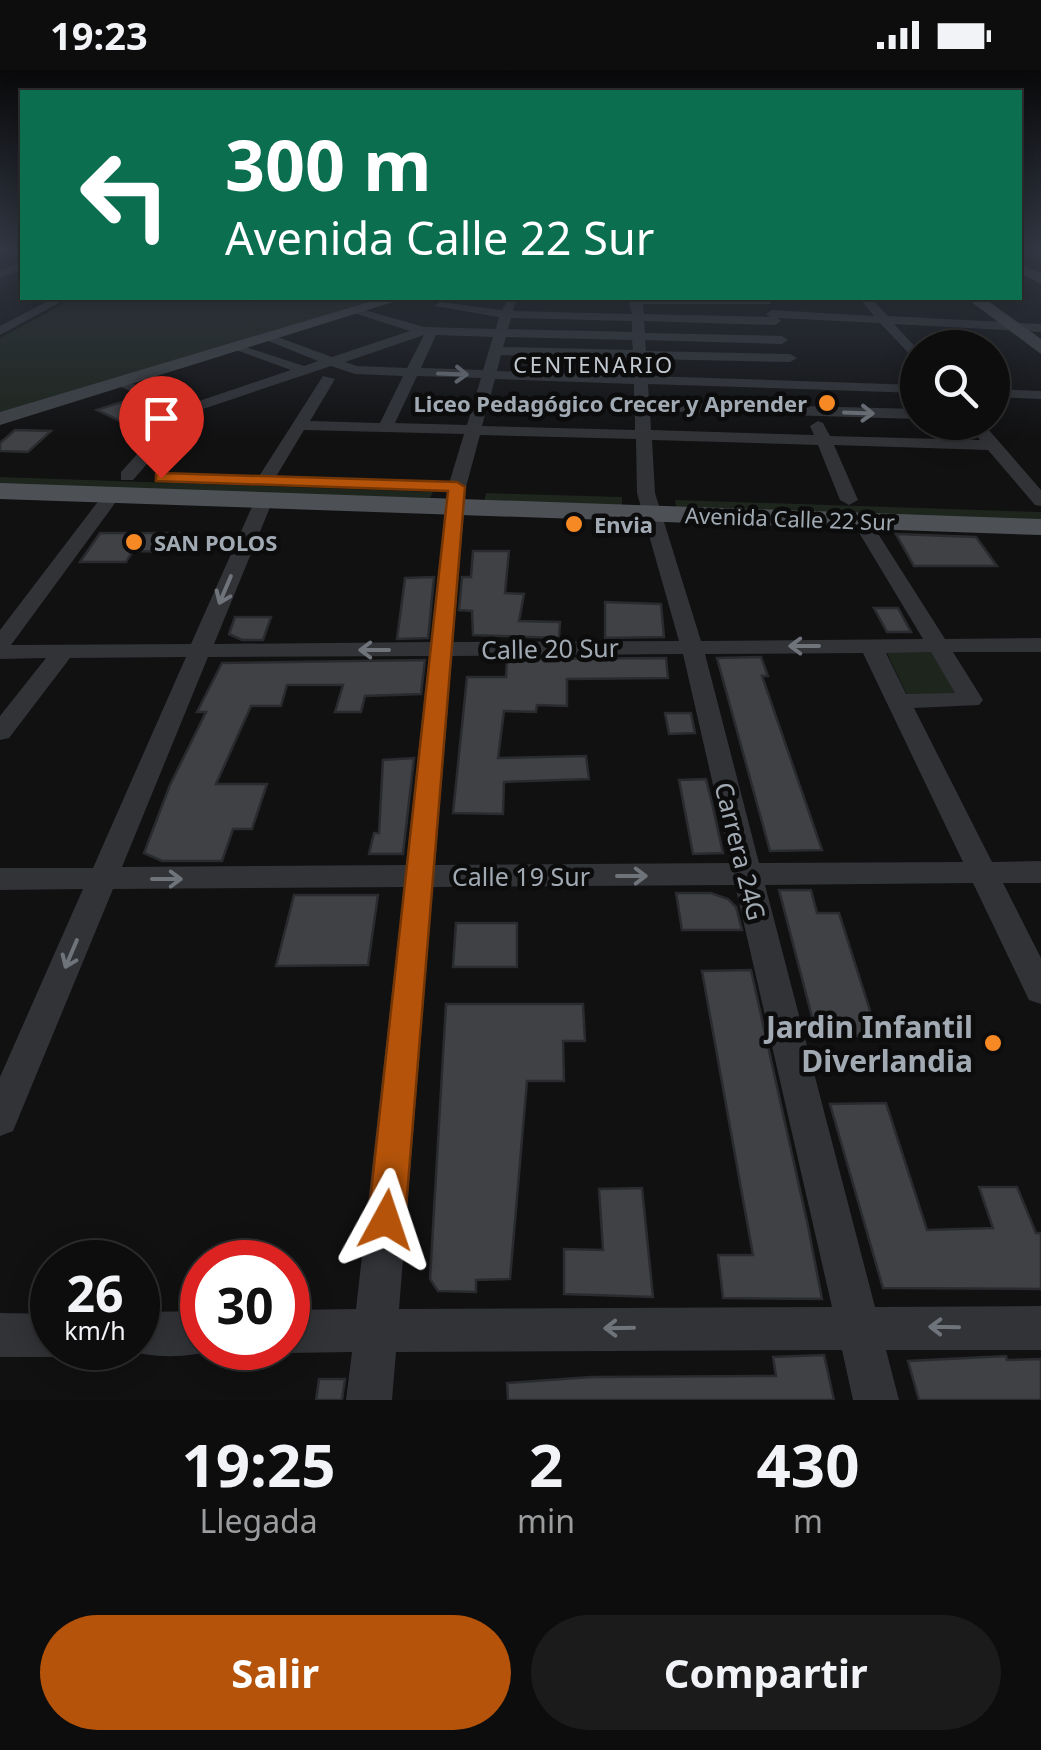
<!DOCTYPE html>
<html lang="es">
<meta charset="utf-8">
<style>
body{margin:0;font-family:"Noto Sans",sans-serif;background:#1b1b1c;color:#f1f3f6;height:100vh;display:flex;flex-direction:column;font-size:38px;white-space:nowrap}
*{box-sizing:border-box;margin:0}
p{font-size:32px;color:#9a9c9e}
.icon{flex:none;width:55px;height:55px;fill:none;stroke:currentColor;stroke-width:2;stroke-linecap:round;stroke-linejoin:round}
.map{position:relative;height:1330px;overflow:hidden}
.side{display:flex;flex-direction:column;background:#0d0d0e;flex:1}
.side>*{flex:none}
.hud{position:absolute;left:20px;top:20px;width:1002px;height:210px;border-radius:0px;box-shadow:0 5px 25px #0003,0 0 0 2px #2d2d2e;background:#0b6e4f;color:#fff;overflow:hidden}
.buttons{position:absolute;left:900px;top:260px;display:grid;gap:20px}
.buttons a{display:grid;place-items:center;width:110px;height:110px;border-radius:50%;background:#0d0d0e;box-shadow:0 5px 25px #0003,0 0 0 2px #2d2d2e;font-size:50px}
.speed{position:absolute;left:30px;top:1170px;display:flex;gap:20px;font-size:50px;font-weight:700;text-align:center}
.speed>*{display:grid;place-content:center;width:130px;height:130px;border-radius:50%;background:#0d0d0e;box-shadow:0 5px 25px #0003,0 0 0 2px #2d2d2e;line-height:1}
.speed small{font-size:25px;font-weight:400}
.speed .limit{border:15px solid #d22;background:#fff;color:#111}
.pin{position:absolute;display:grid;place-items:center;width:85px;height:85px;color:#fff;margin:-102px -42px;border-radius:50% 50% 50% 0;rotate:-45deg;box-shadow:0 0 10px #0007}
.pin .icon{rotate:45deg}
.me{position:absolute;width:110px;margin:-55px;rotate:5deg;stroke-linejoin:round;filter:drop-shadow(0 0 8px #0008)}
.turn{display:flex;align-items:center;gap:35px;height:210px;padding:0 40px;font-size:45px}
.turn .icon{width:130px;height:130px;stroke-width:2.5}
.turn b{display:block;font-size:70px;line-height:85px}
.eta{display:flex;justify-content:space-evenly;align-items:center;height:170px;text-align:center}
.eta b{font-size:60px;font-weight:700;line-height:70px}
.action{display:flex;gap:20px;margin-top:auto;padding:20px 40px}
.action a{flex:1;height:115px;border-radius:60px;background:#b45309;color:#fff;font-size:40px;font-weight:700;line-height:115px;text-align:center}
.action a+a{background:#1b1b1c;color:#f1f3f6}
.status{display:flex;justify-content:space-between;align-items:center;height:70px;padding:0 50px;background:#0d0d0e;direction:ltr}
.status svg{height:28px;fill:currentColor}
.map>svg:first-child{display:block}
.green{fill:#1d251d}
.building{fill:#3f4145;stroke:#2a2b2e;stroke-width:2.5}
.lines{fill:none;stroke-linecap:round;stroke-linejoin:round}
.street{fill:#313337;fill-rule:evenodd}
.secondary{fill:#3f4347;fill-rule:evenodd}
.primary{fill:#4d5156;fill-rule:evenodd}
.oneway{stroke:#6f747b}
.route{fill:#b45309;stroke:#753606;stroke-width:2.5}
.poi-dot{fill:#f68924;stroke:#0c0c0d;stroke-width:4}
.labels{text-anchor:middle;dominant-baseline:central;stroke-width:9;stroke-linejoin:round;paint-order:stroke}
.far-neighbourhood-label{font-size:22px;letter-spacing:2.5px;fill:#c2c8cf;stroke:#0c0c0d}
.far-poi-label{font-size:22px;font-weight:bold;fill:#a1aab3;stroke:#0c0c0d;text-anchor:start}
.far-street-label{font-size:22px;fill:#a1aab3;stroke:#0c0c0d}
.street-label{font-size:25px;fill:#a1aab3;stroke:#0c0c0d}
.near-poi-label{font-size:30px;font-weight:bold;fill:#a1aab3;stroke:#0c0c0d;text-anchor:end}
</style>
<div class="status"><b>19:23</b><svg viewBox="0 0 49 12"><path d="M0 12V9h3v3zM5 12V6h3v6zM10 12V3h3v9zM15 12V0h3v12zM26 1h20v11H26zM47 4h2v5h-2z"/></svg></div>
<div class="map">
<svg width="1041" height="1330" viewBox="0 0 1041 1330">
<rect width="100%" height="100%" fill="#111112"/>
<g class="green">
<path d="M74 228H382L0 343V268Z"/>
<path d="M0 407 433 422 430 428 0 416Z"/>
<path d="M486 423 622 427V437L484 433Z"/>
<path d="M675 430 1041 442V451L676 438Z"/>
<path d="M886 581H934L958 625H907Z"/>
</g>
<g class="building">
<path d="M128 330 159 343 126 354 97 340Z"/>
<path d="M15 360 51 361 28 382 0 381V373Z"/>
<path d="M100 463H179L169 482 133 481 126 492H80Z"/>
<path d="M896 464 976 467 997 496H914Z"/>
<path d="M473 481H509L505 523 524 524 519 551 560 552 559 568 473 565 472 541 459 540 462 507H471Z"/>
<path d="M434 507 428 568 397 569 405 508Z"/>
<path d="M605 532 661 534 664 567 605 568Z"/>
<path d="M874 538H898L911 562H887Z"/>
<path d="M235 547H271L263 570H242L229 564Z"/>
<path d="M761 587 768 606H762L822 780 770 781 717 588Z"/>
<path d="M666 588 668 608 567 609V636L537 635 536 642 504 641 498 688 586 686 589 709 504 712 503 744 453 743 467 607H506L507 589Z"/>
<path d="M425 590 421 624 365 626 361 642H335L343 615H287L281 636H251L216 714H267L252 759H233L222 791H162L144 783 170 715 206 642H197L222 593Z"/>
<path d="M665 643H691L695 663 669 664Z"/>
<path d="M414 688 403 784H369L374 763H379L383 690Z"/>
<path d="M706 709 712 733 723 783 693 784 679 710Z"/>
<path d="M779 820H811L817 843H839L878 966H817Z"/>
<path d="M676 823H711L728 829 736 837 742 860H682Z"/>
<path d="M294 825H378L368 895 276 896Z"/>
<path d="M456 853H517V897H453Z"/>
<path d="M751 900 808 1156 822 1229 723 1228 718 1185H753L702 901Z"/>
<path d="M446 934H583L585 971H563L564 1011H527L510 1209 476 1210V1222L438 1221 430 1209Z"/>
<path d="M886 1033 927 1160 993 1158 979 1117H1017L1036 1163H1041V1219L883 1218 830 1034Z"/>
<path d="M642 1118 653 1227 564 1224V1179L603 1180 599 1119Z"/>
<path d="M824 1285 834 1330H508L507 1313 591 1307 776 1306 773 1287Z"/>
<path d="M1006 1286 1007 1290 1041 1289V1330H919L908 1291Z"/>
<path d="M319 1309H345L342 1330H316Z"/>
</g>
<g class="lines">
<g class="street">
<path d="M1034 181H1041V184L1035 183Z"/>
<path d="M22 192V199L0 208V201Z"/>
<path d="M54 228H68L0 265V256Z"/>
<path d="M509 228H525L515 233 513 241 632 244 628 228H767L771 234H643L644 244 770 247 766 244 772 240 874 246 859 228H871L888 246 1041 254V262L894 254 918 280V293L880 253 778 248 781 251 775 255 644 251 645 263 782 266 788 270 782 274 645 270 646 281 790 284 797 288 790 292 647 289 648 306 918 315V323L648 314 649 332 918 339V349L650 341 651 360 814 365 810 356 818 351 823 353 830 366 980 370 966 352H982L1041 420V436L1035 435 988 380 834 375 858 430 849 435 840 430 818 375 652 370 655 423 701 571 923 569 852 451 861 445 870 451 945 569 1041 568V582H953L983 630 979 635 914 638 992 792 1041 791V813H1003L1041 888V934L1029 930 973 813 765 815 875 1237 1041 1236V1280H886L899 1330H853L842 1280 396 1282 392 1330H346L352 1282 288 1283 276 1278H288V1240L356 1239 404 817 113 819 13 1061 0 1066V1007L83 819 0 820V798H93L186 587 70 588 9 668 0 670V646L46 588 0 589V560L106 421 112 420 121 425 11 575 191 574 255 430 264 425 273 430 214 574 431 572 448 417 464 364 304 360 271 415H259L256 411 323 306 335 309 310 351 380 353 403 306 355 304 331 296 191 343 133 410H121V402L176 341 112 313 124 310 187 335 291 300 233 279V273L304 296 318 291 261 268 272 265 332 287 410 261 354 243V237L424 257 496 259 499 247 434 236 440 232 502 240ZM511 248 632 251V262L508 259ZM424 265 407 298 357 296 345 292ZM436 265 493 267 483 300 421 298ZM506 267 632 270 633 280 503 277ZM501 285 633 288 634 305 497 301ZM417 306 481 308 467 355 395 353ZM495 309 634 314V332L490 328ZM487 337 635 341V360L482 356ZM480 365 636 369 637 423 679 571 453 572 466 417ZM931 582 955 623 906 624 886 583ZM863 583 963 792 759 793 705 584ZM683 584 731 793 435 795 452 586ZM429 586 406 795 122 797 208 587ZM735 815 832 1237 399 1239 433 817Z"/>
<path d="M992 319 1041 321V329L992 327Z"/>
<path d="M202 1241V1278H217C191 1289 149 1289 123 1278H138V1242Z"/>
<path d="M0 1243 52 1244V1278H68L67 1280 52 1287H0Z"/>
</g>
<g class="secondary">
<path d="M1020 193 1041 203V214L1020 203Z"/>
<path d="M382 228H406L0 355V342Z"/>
<path d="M966 228H984L1041 269V284Z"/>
</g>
<path class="primary" d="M0 413 1041 449V465L0 429Z"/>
</g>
<defs><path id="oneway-shaft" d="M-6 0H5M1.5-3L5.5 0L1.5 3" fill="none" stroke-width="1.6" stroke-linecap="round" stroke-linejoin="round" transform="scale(2.5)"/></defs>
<g class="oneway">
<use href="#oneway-shaft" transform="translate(453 304) rotate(2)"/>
<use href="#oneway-shaft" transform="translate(859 343) rotate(2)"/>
<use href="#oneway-shaft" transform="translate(225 520) rotate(113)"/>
<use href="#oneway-shaft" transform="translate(804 576) rotate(180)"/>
<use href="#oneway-shaft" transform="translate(374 580) rotate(180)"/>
<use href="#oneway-shaft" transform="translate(632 806)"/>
<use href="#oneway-shaft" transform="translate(167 809)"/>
<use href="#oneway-shaft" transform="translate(71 884) rotate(113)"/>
<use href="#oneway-shaft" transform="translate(944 1257) rotate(-179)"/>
<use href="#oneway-shaft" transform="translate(619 1258) rotate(179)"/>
</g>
<linearGradient id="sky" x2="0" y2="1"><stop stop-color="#09090a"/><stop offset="0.49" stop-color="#323844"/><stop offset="1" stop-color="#323844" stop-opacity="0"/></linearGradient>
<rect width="1041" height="367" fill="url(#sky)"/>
<path class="route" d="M161 403 457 412 465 417 405 1150 399 1162 386 1168 374 1162 368 1150 448 421 156 411V404Z"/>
<g class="poi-dot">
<circle cx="827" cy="333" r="10"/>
<circle cx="574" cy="454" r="10"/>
<circle cx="134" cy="472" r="10"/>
<circle cx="993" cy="973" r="10"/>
</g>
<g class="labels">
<g class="far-neighbourhood-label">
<text x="594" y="294">CENTENARIO</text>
</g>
<g class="far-poi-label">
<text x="807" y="333" text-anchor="end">Liceo Pedagógico Crecer y Aprender</text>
<text x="594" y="454">Envia</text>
<text x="154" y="472">SAN POLOS</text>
</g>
<g class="far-street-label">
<text transform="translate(790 448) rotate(2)">Avenida Calle 22 Sur</text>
</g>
<g class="street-label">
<text transform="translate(550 578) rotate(-1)">Calle 20 Sur</text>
<text transform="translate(741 781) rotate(76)">Carrera 24G</text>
<text x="521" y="806">Calle 19 Sur</text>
</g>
<g class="near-poi-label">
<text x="973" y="956">Jardin Infantil<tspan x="973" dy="34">Diverlandia</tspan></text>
</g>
</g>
</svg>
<div class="buttons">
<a><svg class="icon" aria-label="search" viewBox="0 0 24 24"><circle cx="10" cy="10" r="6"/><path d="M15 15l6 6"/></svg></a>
</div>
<div class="speed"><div>26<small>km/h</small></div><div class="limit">30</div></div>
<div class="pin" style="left:161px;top:408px;background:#d93025"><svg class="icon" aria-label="arrive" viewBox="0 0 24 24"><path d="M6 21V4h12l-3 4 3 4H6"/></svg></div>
<svg class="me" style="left:386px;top:1150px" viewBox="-20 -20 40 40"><path d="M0-17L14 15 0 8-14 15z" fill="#b45309" stroke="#fff" stroke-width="4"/></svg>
<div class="hud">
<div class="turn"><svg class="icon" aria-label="left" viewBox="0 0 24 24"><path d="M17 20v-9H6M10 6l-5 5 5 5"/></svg><div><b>300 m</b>Avenida Calle 22 Sur</div></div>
</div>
</div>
<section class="side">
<div class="eta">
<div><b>19:25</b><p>Llegada</p></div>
<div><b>2</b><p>min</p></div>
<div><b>430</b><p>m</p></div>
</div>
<div class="action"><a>Salir</a><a>Compartir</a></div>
</section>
